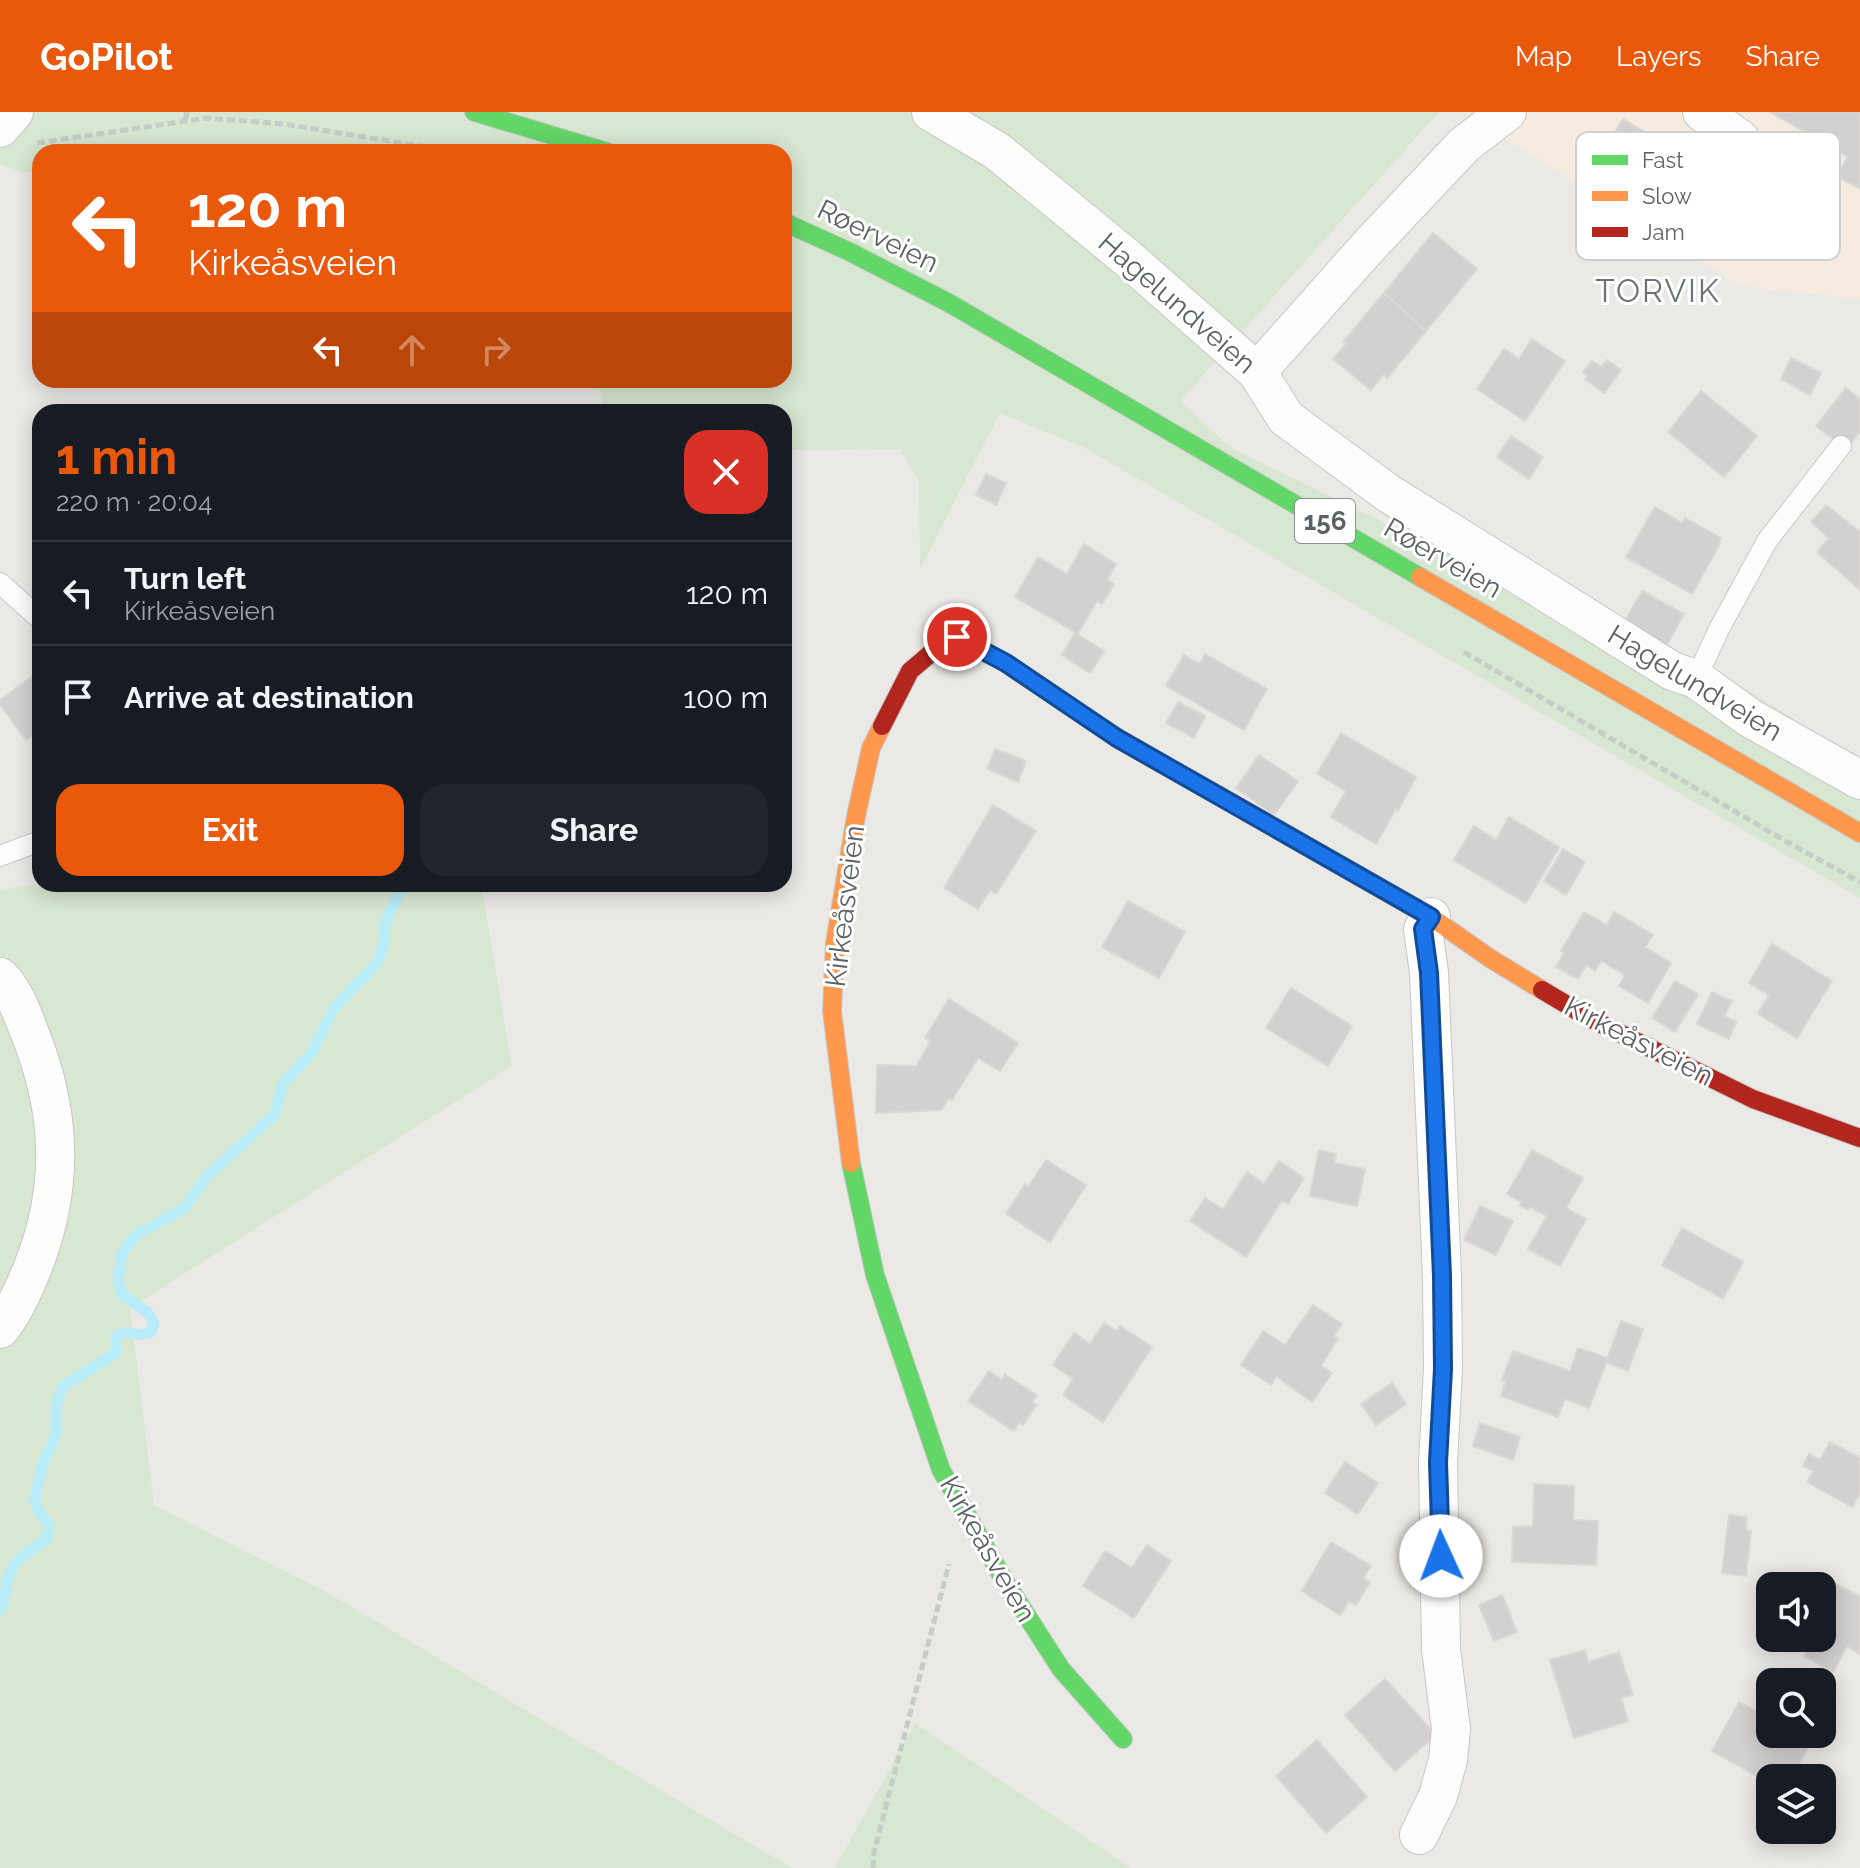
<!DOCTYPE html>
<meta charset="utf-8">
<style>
body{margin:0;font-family:Raleway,sans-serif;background:#20242c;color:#f1f3f6;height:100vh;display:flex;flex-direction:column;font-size:30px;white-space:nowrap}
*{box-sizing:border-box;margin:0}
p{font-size:26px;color:#9ea1a6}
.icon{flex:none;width:44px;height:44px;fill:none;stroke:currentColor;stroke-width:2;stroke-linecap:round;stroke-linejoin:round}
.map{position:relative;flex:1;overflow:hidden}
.drawer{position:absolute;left:32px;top:292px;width:760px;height:488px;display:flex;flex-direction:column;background:#171b24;border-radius:24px;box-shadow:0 4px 20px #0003}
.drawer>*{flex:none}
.hud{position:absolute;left:32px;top:32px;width:760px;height:244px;border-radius:24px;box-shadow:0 4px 20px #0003;background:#ea580c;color:#fff;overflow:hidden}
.buttons{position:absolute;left:1756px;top:1460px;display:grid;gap:16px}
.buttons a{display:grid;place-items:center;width:80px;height:80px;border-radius:16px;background:#171b24;box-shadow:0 4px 20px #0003;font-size:40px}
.pin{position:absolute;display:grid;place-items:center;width:68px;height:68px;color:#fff;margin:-34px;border:4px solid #fff;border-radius:50%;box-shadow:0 2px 8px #0007}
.me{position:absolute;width:88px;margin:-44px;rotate:358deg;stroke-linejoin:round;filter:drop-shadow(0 0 6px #0008)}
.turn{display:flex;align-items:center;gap:28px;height:168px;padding:0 24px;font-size:36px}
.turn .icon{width:104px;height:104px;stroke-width:2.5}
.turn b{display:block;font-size:56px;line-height:68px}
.lanes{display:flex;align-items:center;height:76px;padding:0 24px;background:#0003;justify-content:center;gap:40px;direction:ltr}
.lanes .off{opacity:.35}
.round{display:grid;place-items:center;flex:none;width:84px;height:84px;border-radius:24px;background:#20242c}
.summary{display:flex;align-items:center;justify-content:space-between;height:136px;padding:0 24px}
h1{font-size:48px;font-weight:700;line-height:60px;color:#ea580c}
.cta{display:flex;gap:16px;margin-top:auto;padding:16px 24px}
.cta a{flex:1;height:92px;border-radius:24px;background:#ea580c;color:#fff;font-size:32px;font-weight:700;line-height:92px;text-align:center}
.cta a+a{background:#20242c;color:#f1f3f6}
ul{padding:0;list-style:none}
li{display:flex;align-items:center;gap:24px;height:104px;padding:0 24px;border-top:2px solid #363941}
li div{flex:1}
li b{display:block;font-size:30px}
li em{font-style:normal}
header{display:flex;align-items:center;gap:48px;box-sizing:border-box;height:112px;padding:0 40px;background:#ea580c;color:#fff}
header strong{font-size:38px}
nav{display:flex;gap:44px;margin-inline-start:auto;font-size:28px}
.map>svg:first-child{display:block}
.commercial{fill:#f5ebde}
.green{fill:#d8e7d1}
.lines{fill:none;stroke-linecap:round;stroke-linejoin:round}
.stream{stroke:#b7ecf8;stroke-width:11}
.building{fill:#d3d1d0;stroke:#dad7d5;stroke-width:2}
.lane-casing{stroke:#c6c7c7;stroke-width:22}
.street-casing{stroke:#c6c7c7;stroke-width:40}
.fast-casing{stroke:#c6c7c7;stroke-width:20}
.slow-casing{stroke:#c6c7c7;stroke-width:20}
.jam-casing{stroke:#c6c7c7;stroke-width:20}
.path{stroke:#c6ccc8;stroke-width:5;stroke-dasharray:8 4;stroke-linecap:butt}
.lane{stroke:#fcfcfb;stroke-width:20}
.street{stroke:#fcfcfb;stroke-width:38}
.fast{stroke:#63d668;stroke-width:18}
.slow{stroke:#ff974d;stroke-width:18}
.jam{stroke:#b3261e;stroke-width:18}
.route-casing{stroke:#114b97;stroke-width:20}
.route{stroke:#1a73e8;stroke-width:14}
.labels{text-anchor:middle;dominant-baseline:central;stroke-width:6;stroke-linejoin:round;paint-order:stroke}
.shield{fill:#fff;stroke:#8c9092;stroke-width:2}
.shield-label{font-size:26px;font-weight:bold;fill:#5b6164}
.street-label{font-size:28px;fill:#5b6164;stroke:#fff}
.quarter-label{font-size:32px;letter-spacing:2px;fill:#6c7376;stroke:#fff}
.key{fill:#fff;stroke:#ced0d0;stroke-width:2}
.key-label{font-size:22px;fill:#5b6164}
</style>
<header>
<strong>GoPilot</strong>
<nav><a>Map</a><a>Layers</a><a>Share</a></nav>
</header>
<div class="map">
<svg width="1860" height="1756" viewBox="0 0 1860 1756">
<rect width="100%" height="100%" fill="#ebe9e6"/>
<path class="commercial" d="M1463 0H1860V187L1740 174Z"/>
<g class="green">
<path d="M0 0H1439L1180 289 1230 335 1423 430 1734 570 1860 649V786L1085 336 1000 301 920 457 919 370 900 337 784 338V300H604L597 268H784V40H287L228 32 153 36 133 40H40V57L21 61 0 52Z"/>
<path d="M43 772H481L512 954 130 1196 154 1393 328 1481 792 1756H0V777Z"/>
<path d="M915 1611 1131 1756H835Z"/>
</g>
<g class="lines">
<path class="stream" d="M0 1498C6 1488 5 1477 8 1466 12 1449 32 1437 46 1428L49 1413 41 1403 34 1388 44 1349 56 1323V1293L63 1274 116 1241V1224L126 1220 138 1223 151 1220 154 1211 148 1201 122 1182 118 1169 122 1141 136 1123 185 1096 207 1064 274 1003 283 972 312 940 334 896 376 852 383 837 386 808 404 772"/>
</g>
<g class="building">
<path d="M1770 0H1860V77L1837 64 1848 45 1833 36 1825 49 1806 38 1814 25Z"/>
<path d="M1623 7 1757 88 1722 147 1587 66Z"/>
<path d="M1433 121 1477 157 1426 219 1384 181Z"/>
<path d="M1384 181 1426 219 1387 266 1383 263 1371 278 1333 247 1346 232 1343 230Z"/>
<path d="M1532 227 1565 249 1525 309 1477 277 1504 237 1519 247Z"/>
<path d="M1791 246 1821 261 1810 283 1781 267Z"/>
<path d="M1607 248 1621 258 1604 281 1585 267 1588 264 1583 260 1592 249 1602 255Z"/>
<path d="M1846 276 1860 287V319L1846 337 1816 314Z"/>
<path d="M1701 279 1757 324 1724 365 1668 320Z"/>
<path d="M1511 324 1543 345 1529 367 1497 345Z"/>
<path d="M986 362 1006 371 996 393 976 383Z"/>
<path d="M1826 393 1860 420V478L1817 440 1829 426 1811 410Z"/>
<path d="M1655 395 1682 411 1685 406 1721 426 1718 431 1720 432 1692 482 1626 445Z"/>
<path d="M1084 432 1116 452 1107 468 1114 472 1102 492 1097 489 1078 522 1015 485 1038 445 1067 462Z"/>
<path d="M1642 479 1684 502 1667 533 1625 509Z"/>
<path d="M1075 521 1104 539 1090 561 1062 543Z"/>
<path d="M1205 542 1267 577 1244 618 1166 574 1184 543 1200 552Z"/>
<path d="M40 559V618L26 628 0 592V588Z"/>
<path d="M1178 590 1205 604 1194 626 1166 611Z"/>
<path d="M1341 621 1416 665 1398 699 1396 697 1376 732 1331 705 1346 679 1317 662Z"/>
<path d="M995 637 1026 649 1018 670 987 657Z"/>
<path d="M1259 643 1298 669 1274 703 1236 676Z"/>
<path d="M993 693 1036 719 996 782 990 778 978 797 944 776Z"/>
<path d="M1509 705 1559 735 1526 791 1454 748 1474 714 1496 728Z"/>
<path d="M1563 737 1585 750 1566 783 1544 769Z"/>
<path d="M1128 789 1185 820 1159 866 1102 835Z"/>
<path d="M1584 800 1607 813 1614 800 1653 823 1645 835 1671 851 1648 891 1619 874 1625 863 1601 849 1595 859 1586 853 1578 867 1556 855 1564 841 1561 839Z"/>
<path d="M1772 832 1832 869 1797 926 1758 902 1769 883 1749 871Z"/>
<path d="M1675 869 1698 882 1675 920 1652 906Z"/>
<path d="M1291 876 1352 914 1328 954 1266 916Z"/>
<path d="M1712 880 1732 889 1724 904 1736 910 1729 927 1697 912Z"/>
<path d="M949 887 1018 931 1000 959 978 946 952 988 949 986 941 998 876 1001 877 953 914 954 913 959 931 929 925 926Z"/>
<path d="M1319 1038 1336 1042 1334 1051 1365 1057 1357 1094 1310 1084Z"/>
<path d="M1532 1038 1583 1066 1566 1096 1586 1107 1560 1154 1528 1137 1547 1104 1530 1095 1528 1098 1520 1093 1521 1090 1507 1082Z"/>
<path d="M1046 1048 1086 1073 1050 1130 1006 1102 1025 1072 1028 1075Z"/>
<path d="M1279 1049 1304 1066 1288 1092 1282 1088 1246 1145 1190 1109 1205 1086 1223 1097 1247 1060 1264 1072Z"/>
<path d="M1480 1094 1513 1109 1496 1143 1464 1128Z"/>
<path d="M1682 1116 1743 1150 1723 1187 1662 1153Z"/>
<path d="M1313 1193 1342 1212 1334 1224 1338 1226 1321 1254 1332 1261 1312 1290 1276 1264 1271 1273 1241 1253 1263 1219 1285 1233Z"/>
<path d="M1621 1209 1643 1217 1628 1259 1606 1250Z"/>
<path d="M1104 1211 1117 1219 1120 1214 1152 1235 1103 1310 1063 1283 1073 1267 1053 1253 1074 1221 1090 1232Z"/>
<path d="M1578 1236 1608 1246 1589 1296 1565 1287 1558 1305 1501 1284 1506 1269 1502 1268 1513 1239 1570 1259Z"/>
<path d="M989 1259 1002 1268 1005 1263 1037 1283 1032 1290 1036 1293 1023 1313 1019 1310 1014 1319 968 1289Z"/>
<path d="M1392 1271 1406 1292 1376 1313 1361 1292Z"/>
<path d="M1480 1311 1520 1325 1513 1348 1473 1334Z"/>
<path d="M1830 1330 1860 1346V1381L1852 1395 1807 1370 1814 1359 1803 1354 1809 1342 1820 1348Z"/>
<path d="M1345 1350 1378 1371 1358 1402 1325 1381Z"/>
<path d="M1534 1372 1574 1374 1573 1408 1598 1409 1596 1453 1512 1450 1513 1415 1533 1414Z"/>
<path d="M1729 1403 1747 1405 1746 1418 1751 1419 1746 1464 1722 1461Z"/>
<path d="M1331 1430 1371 1454 1363 1466 1370 1470 1356 1493 1349 1489 1340 1503 1302 1479Z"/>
<path d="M1147 1433 1171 1449 1134 1506 1083 1474 1105 1439 1132 1456Z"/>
<path d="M1829 1468 1860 1485V1542L1847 1534 1833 1560 1804 1544 1814 1526H1822V1476L1824 1477Z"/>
<path d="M1502 1483 1517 1520 1494 1529 1479 1493Z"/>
<path d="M1585 1538 1588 1550 1619 1540 1633 1583 1621 1586 1628 1609 1574 1626 1550 1548Z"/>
<path d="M1385 1567 1436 1623 1395 1659 1345 1603Z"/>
<path d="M1739 1590 1770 1607V1622H1797L1811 1630 1791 1666H1770V1671L1712 1639Z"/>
<path d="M1317 1628 1367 1685 1326 1721 1276 1664Z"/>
</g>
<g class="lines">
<g class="lane-casing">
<g id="lane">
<path d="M0 471 40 507"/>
<path d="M1696 567 1719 517 1767 429 1841 334"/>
<path d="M0 744 40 729"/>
</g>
</g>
<g class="street-casing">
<g id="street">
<path d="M931 0 997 39 1126 145 1257 260 1286 306 1388 381 1672 559 1696 567 1750 606 1860 668"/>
<path d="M1702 0 1740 27"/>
<path d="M0 16 14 0"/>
<path d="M1257 260 1368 135 1464 33 1507 0"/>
<path d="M0 865C15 880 21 899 29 919 61 998 65 1072 34 1152 26 1173 15 1199 0 1217"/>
<path d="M1419 1723 1438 1684 1448 1648 1451 1617 1441 1537 1438 1350 1443 1257 1442 1164 1429 861 1423 817 1431 805"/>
</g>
</g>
<g class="fast-casing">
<g id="fast">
<path d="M474 0 608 40"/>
<path d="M784 110 850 140 949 191 1420 465"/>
<path d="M851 1051 875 1163 941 1358 1007 1473 1061 1557 1123 1627"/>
</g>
</g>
<g class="slow-casing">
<g id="slow">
<path d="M1420 465 1860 721"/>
<path d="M1279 718 1431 805 1491 847 1542 878"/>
<path d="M851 1051 832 899 835 831 856 704 871 636 882 614"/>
</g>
</g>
<g class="jam-casing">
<g id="jam">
<path d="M882 614 910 559 950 525H957L1006 551 1117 626 1279 718"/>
<path d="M1542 878 1589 906 1753 987 1860 1026"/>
</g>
</g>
<g class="path">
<path d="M185 8 187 0"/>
<path d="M37 31 207 6 284 12 457 40"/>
<path d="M1464 540 1787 730 1860 770"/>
<path d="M873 1756 874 1740 949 1452"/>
</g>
<use href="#lane" class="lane"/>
<use href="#street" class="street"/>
<use href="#fast" class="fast"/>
<use href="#slow" class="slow"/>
<use href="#jam" class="jam"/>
</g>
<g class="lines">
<g class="route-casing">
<path id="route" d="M957 525 1006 551 1117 626 1431 805 1423 817 1429 861 1442 1164 1443 1257 1438 1350 1441 1444"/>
</g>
<use href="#route" class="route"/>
</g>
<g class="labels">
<rect class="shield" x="1295" y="387" width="60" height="44" rx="6"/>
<g class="shield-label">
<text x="1325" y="409">156</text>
</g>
<g class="street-label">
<text transform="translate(878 124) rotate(26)">Røerveien</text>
<text transform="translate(1177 191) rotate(41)">Hagelundveien</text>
<text transform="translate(1443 446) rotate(30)">Røerveien</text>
<text transform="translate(1695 571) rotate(31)">Hagelundveien</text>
<text transform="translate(845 794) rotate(-83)">Kirkeåsveien</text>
<text transform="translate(1639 929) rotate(27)">Kirkeåsveien</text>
<text transform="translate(988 1437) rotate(60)">Kirkeåsveien</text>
</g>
<g class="quarter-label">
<text x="1658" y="178">TORVIK</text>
</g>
</g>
<rect x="1576" y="20" width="264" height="128" rx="12" class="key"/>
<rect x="1592" y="43" width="36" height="10" fill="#63d668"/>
<rect x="1592" y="79" width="36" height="10" fill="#ff974d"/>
<rect x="1592" y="115" width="36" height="10" fill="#b3261e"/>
<g class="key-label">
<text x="1642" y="56">Fast</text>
<text x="1642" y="92">Slow</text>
<text x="1642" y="128">Jam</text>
</g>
</svg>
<div class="buttons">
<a><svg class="icon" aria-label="sound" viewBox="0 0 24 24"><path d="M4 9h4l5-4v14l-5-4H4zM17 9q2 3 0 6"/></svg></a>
<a><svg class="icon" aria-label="search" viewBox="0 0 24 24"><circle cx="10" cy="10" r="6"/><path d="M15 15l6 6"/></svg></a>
<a><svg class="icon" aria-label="layers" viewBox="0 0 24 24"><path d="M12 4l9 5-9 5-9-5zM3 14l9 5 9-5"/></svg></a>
</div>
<div class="pin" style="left:957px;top:525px;background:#d93025"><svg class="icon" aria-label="arrive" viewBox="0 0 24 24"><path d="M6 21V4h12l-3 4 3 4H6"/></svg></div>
<svg class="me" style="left:1441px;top:1444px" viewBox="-20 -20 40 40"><circle r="19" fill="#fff"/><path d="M0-13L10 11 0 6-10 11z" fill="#1a73e8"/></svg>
<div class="hud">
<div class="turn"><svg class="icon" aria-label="left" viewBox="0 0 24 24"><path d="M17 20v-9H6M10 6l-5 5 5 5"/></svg><div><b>120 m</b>Kirkeåsveien</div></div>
<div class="lanes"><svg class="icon" aria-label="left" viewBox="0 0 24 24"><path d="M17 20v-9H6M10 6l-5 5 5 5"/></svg><svg class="icon off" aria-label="ahead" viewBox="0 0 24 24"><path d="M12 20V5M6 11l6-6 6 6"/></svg><svg class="icon off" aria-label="right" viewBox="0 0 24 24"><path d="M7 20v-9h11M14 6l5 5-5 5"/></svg></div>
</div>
<section class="drawer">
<div class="summary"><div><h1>1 min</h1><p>220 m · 20:04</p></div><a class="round" style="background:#d93025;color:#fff"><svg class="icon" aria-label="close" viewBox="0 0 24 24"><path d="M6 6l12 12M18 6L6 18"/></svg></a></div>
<ul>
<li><svg class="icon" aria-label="left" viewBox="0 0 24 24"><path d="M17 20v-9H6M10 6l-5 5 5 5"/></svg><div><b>Turn left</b><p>Kirkeåsveien</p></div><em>120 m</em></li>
<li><svg class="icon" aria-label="arrive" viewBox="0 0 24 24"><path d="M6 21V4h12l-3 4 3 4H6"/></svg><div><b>Arrive at destination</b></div><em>100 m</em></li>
</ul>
<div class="cta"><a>Exit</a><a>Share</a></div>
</section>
</div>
